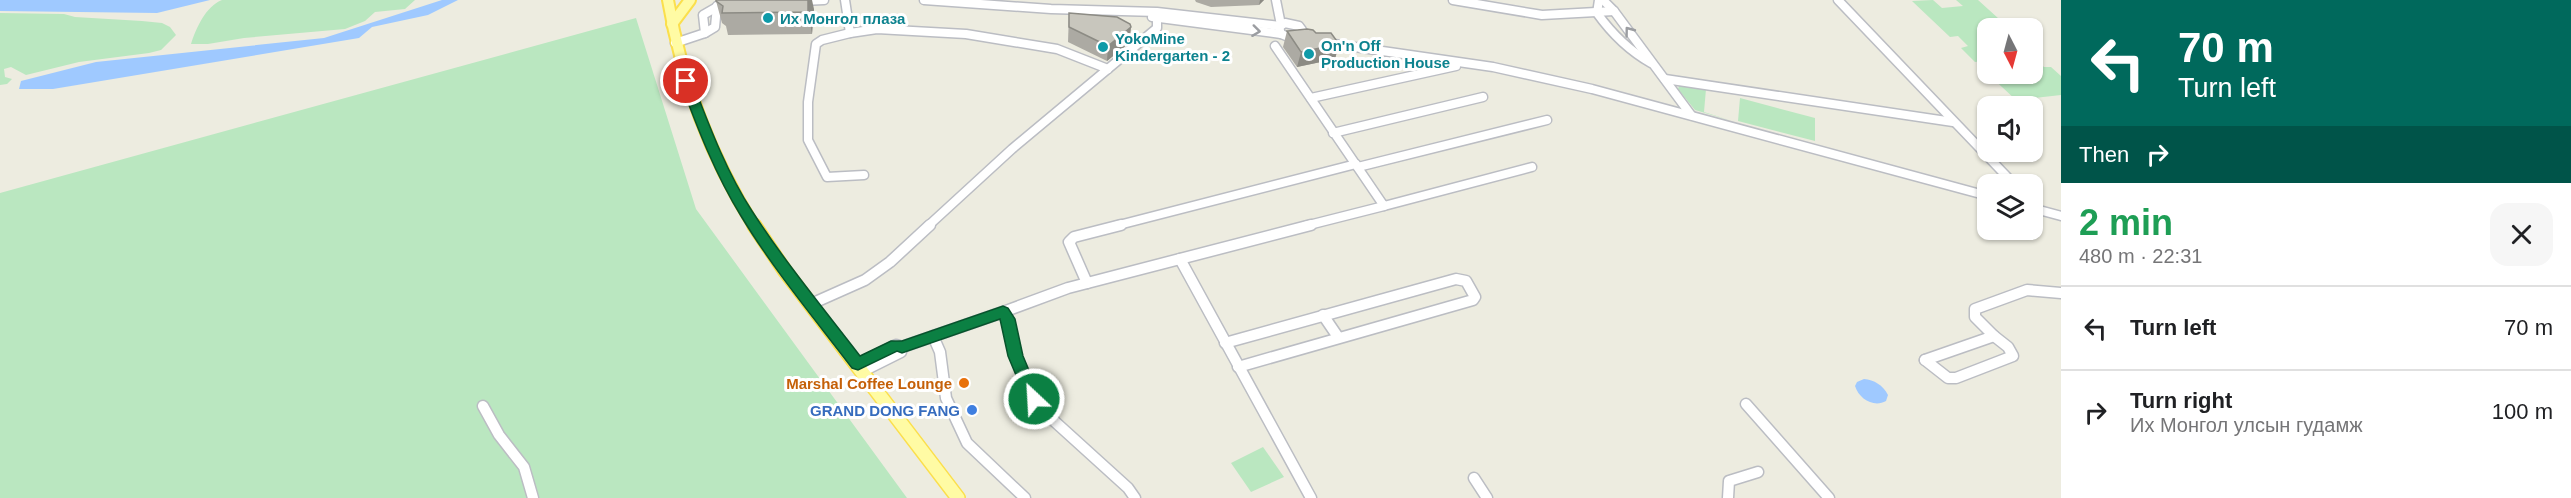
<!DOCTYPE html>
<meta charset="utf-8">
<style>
body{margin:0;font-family:Arial,sans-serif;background:#f6f6f6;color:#202124;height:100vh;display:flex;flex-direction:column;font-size:22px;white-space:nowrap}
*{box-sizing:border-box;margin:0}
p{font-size:20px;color:#757577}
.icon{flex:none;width:33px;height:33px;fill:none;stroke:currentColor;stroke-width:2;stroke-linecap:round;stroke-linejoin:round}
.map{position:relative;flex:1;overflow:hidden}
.drawer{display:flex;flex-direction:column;background:#fff;width:510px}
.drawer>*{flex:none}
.hud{background:#00695c;color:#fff;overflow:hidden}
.needle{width:39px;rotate:174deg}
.tools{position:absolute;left:1977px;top:18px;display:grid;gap:12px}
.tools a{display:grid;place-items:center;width:66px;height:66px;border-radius:12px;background:#fff;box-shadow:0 2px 4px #0004;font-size:30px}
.pin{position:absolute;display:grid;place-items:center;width:51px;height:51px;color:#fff;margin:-26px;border:3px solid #fff;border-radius:50%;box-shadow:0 2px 6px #0007}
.me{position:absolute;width:66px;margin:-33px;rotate:335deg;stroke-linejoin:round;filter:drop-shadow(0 0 4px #0008)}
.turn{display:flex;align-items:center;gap:21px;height:126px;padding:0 18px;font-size:27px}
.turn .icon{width:78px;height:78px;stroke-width:2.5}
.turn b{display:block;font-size:42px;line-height:51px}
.then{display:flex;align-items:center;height:57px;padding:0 18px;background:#0003;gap:12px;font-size:22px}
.round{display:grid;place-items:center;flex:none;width:63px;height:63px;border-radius:18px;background:#f6f6f6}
.headline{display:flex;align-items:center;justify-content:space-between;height:102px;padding:0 18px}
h1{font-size:36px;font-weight:700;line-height:45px;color:#1e9e55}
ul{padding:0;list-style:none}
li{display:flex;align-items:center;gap:18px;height:84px;padding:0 18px;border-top:2px solid #e0e0e0}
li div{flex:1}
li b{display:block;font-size:22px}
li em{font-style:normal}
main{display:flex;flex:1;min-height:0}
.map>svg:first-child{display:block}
.green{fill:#bae7c0}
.water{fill:#9fc9ff}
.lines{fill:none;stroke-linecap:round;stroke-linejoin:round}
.minor-far1-casing{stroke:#bbbdc3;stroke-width:11}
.minor-casing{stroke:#bbbdc3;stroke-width:13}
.major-far1-casing{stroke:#fbdf4c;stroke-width:14}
.major-casing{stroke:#fbdf4c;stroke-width:16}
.minor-far1{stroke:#fff;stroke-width:8}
.minor{stroke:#fff;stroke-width:10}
.major-far1{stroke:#fffba4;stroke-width:10}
.major{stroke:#fffba4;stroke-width:13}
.wall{fill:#acaaa3}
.shaded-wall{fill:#8c8b84}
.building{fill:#c8c6bd;stroke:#8c8b84;stroke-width:1.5}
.oneway{stroke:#9b9da1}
.route{fill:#0b8043;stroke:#07532c;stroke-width:1.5}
.culture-dot{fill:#0f9aa8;stroke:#fff;stroke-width:2}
.food-dot{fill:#e8710a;stroke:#fff;stroke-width:2}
.shop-dot{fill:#3f7fe0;stroke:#fff;stroke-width:2}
.labels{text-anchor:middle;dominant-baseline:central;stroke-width:6;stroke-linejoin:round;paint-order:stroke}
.culture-label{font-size:15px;font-weight:bold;fill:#0d838f;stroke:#fff;text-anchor:start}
.food-label{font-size:15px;font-weight:bold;fill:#c56008;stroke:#fff;text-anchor:end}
.shop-label{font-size:15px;font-weight:bold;fill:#366cbe;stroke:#fff;text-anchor:end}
</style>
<main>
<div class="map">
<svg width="2061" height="498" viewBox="0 0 2061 498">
<rect width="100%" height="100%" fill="#edece0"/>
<g class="green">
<path d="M222 0H415L405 9 375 12 365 21 345 29 244 38 208 44H191C196 28 206 6 222 0Z"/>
<path d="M1933 0 1942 8 1963 6 1956 0H1978L2009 28H1988L1987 64 1984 61 1975 62 1961 48 1968 46 1958 36 1950 37 1912 1Z"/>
<path d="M0 13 64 14 75 17 142 21 162 23 170 27 176 35 161 50 149 53 79 62 26 75 11 67 4 69 5 77 12 79 7 84 0 85Z"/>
<path d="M636 18 696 209 907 498H0V193Z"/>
<path d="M2033 57 2044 67H2051L2061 76V95L2016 100 1988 74H2032Z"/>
<path d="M1683 85 1706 89 1704 112 1732 121 1695 110 1678 89 1679 86Z"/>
<path d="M1740 98 1815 118V141L1738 121Z"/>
<path d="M1263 447 1284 477 1251 492 1231 463Z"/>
</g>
<g class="water">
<path d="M0 0H210L157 13 0 11Z"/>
<path d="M442 0H458L428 15 372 27 359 38 53 89H19L21 81 96 62 324 38Z"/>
<path d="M1864 379C1874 380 1883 385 1888 395L1886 401C1874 408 1859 399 1855 386L1857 382Z"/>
</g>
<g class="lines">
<g class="minor-far1-casing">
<g id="minor-far1">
<path d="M845 0 850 33 877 29 966 34 1057 49 1108 69"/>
<path d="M924 0 1051 9 1157 12 1280 26"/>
<path d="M1276 0 1281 25"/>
<path d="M1453 0 1542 15 1614 11"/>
<path d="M1599 0 1597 13C1612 34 1628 50 1651 63"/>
<path d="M1603 0 1614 11 1691 115"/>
<path d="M1838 0 2014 184"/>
<path d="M802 1 824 0"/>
<path d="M1152 17 1281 34"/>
<path d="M1285 23 1299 26 1302 30 1300 35 1291 38 1281 34 1279 27Z"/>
<path d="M705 33 715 27 717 6"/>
<path d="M850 33 822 40 816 44 808 102V140L827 177 864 175"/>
<path d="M675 43 705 33 703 15 729 0"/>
<path d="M1327 43 1493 67 1592 89 1988 196"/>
<path d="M1275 46 1384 206 1532 167"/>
<path d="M1665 79 1953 122"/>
<path d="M1311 98 1456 66"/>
<path d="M1333 133 1483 97"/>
<path d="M1358 167 1547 120"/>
<path d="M2032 208 2061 216"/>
<path d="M928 226 1012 149 1157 28V18"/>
<path d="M1115 226 1356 164"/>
<path d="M1305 226 1384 206"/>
</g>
</g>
<g class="minor-casing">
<g id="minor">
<path d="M1180 259 1311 498"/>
<path d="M1087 283 1069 242 1074 237 1121 225"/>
<path d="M811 304 865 280 890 262 930 225"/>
<path d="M1323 315 1338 337"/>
<path d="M933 336 940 352 946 398 967 443 1025 498"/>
<path d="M1225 343 1456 279 1466 281 1475 297 1473 300 1238 367"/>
<path d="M1925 360 1994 336 1975 317V309L2027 290 2061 293"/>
<path d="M1925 360 1948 378H1956L2013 356 2008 347 1994 336"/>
<path d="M858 364 896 345 902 347 1003 312"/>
<path d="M863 371 901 352 902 347"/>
<path d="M1746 404 1829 498"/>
<path d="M483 406 499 435 524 467 533 498"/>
<path d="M1474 478 1487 498"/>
<path d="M1135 498 1128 488 1053 420 1034 399 1015 356 1008 319 1003 312 1068 288 1311 225"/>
<path d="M1728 498 1729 481 1758 472"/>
</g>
</g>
<g class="major-far1-casing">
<g id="major-far1">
<path d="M668 0C682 82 710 156 754 226"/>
<path d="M672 24 690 0"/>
</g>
</g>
<g class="major-casing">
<path id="major" d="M754 225 785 271 958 498"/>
</g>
<use href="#minor-far1" class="minor-far1"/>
<use href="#minor" class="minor"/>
<use href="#major-far1" class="major-far1"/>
<use href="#major" class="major"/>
</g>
<g class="wall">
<path d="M1195 0H1264L1259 5 1211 7 1196 2Z"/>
<path d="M716 1 814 9 812 34 728 35 726 26 722 23Z"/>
<path d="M1069 13 1131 27 1129 43 1107 61 1068 42Z"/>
<path d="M1287 31 1316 33 1339 44 1335 59 1297 67 1283 47Z"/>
</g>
<g class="shaded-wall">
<path d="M808 0H812L814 9 812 34 808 12Z"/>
<path d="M1260 0H1264L1259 5Z"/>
<path d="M1131 27 1129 43 1107 61 1108 46Z"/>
<path d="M1339 44 1335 59 1297 67 1301 52Z"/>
</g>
<g class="building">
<path d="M716 0H808V12L722 13 723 6 716 1Z"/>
<path d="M1069 13 1117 17 1130 24 1131 27 1108 46 1069 27Z"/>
<path d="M1307 29 1313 30 1316 33H1331L1339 44 1301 52 1287 31Z"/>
</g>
<defs><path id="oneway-chevron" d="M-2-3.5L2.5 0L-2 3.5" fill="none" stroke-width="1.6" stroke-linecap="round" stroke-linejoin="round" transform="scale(1.5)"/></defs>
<g class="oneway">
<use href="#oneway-chevron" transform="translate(1256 31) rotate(7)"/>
<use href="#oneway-chevron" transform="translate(1629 31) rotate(-127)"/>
</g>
<path class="route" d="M686 77 692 81C709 125 726 171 752 211 785 262 823 308 860 356L891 341H902L1003 306 1008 308 1015 319 1023 356 1041 399 1039 404 1034 406 1028 404 1026 399 1008 356 1000 319 902 353 897 351 858 370 852 368C814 318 773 269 741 216 715 174 697 127 680 81Z"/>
<g class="culture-dot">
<circle cx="768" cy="18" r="6"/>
<circle cx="1103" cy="47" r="6"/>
<circle cx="1309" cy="54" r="6"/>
</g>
<circle class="food-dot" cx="964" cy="383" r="6"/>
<circle class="shop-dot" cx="972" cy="410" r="6"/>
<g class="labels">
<g class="culture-label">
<text x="780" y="18">Их Монгол плаза</text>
<text x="1115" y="38">YokoMine<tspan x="1115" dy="17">Kindergarten - 2</tspan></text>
<text x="1321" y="45">On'n Off<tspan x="1321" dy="17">Production House</tspan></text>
</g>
<g class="food-label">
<text x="952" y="383">Marshal Coffee Lounge</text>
</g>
<g class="shop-label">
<text x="960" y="410">GRAND DONG FANG</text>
</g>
</g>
</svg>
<div class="tools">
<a><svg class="needle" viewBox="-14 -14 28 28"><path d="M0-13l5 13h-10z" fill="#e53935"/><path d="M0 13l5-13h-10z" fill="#757577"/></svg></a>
<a><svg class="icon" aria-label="sound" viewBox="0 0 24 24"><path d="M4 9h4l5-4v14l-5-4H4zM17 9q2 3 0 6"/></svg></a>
<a><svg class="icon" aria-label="layers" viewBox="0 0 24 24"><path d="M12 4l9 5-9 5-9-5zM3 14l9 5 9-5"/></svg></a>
</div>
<div class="pin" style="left:686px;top:81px;background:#d93025"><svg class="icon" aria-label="arrive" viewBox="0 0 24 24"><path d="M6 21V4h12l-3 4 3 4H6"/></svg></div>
<svg class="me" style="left:1034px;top:399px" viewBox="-20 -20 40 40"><circle r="17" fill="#0b8043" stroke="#fff" stroke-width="3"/><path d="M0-11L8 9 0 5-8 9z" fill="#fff"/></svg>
</div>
<section class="drawer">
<div class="hud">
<div class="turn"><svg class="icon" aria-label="left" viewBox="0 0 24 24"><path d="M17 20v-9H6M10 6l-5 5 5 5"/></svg><div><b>70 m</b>Turn left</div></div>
<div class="then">Then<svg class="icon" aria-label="right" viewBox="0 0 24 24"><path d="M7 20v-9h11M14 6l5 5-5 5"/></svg></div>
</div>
<div class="headline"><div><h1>2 min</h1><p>480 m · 22:31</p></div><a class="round"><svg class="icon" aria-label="close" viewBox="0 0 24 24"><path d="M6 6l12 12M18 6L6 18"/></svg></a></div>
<ul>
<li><svg class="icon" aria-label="left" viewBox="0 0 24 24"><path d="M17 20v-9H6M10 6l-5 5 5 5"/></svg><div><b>Turn left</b></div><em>70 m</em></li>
<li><svg class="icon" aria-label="right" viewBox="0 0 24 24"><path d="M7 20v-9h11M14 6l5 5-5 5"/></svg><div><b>Turn right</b><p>Их Монгол улсын гудамж</p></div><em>100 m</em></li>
</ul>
</section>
</main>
